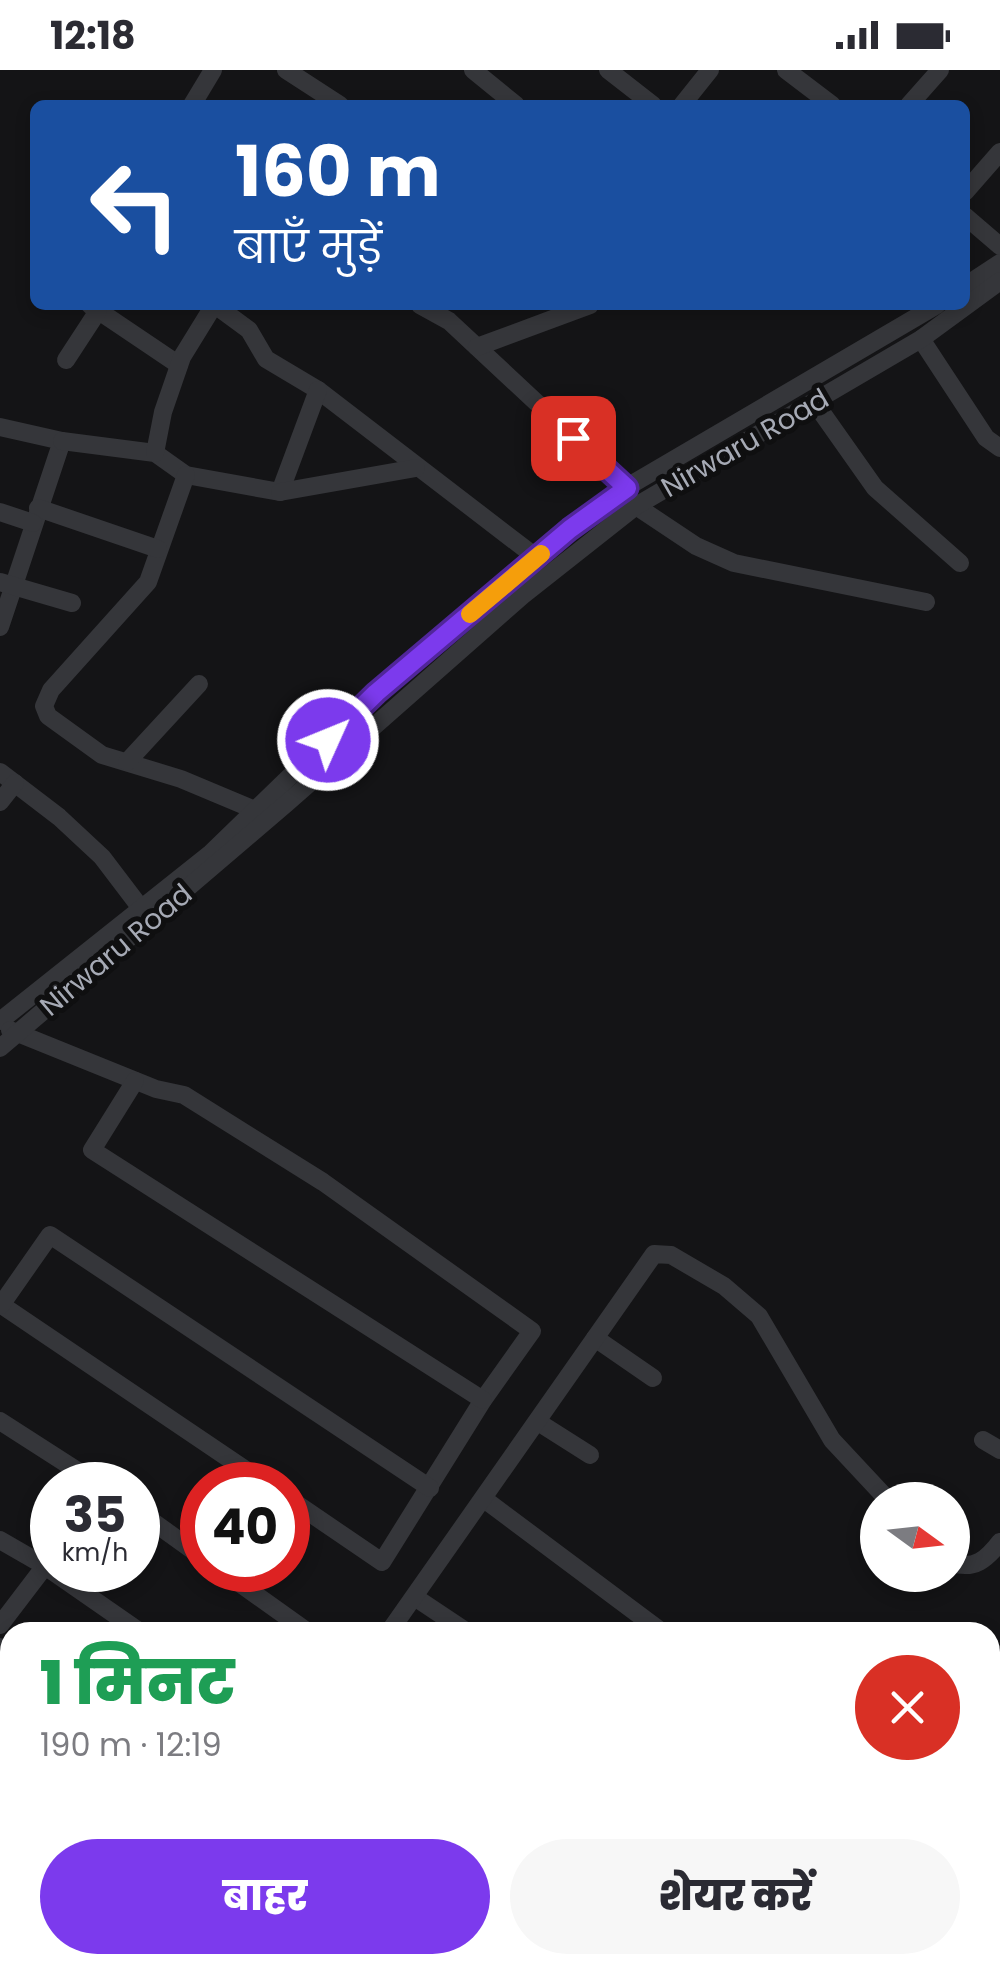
<!DOCTYPE html>
<html lang="hi">
<meta charset="utf-8">
<style>
body{margin:0;font-family:Poppins,"Noto Sans Devanagari",sans-serif;background:#f7f7f7;color:#2b2b33;height:100vh;display:flex;flex-direction:column;font-size:38px;white-space:nowrap}
*{box-sizing:border-box;margin:0}
p{font-size:32px;color:#7c7c81}
.icon{flex:none;width:55px;height:55px;fill:none;stroke:currentColor;stroke-width:2;stroke-linecap:round;stroke-linejoin:round}
.map{position:relative;flex:1;overflow:hidden}
.panel{position:absolute;left:0px;top:1552px;width:1000px;height:352px;display:flex;flex-direction:column;background:#fff;border-radius:30px 30px 0 0;box-shadow:0 5px 15px #0003}
.panel>*{flex:none}
.hud{position:absolute;left:30px;top:30px;width:940px;height:210px;border-radius:15px;box-shadow:0 5px 15px #0003;background:#1a4fa0;color:#fff;overflow:hidden}
.needle{width:65px;rotate:105deg}
.controls{position:absolute;left:860px;top:1412px;display:grid;gap:20px}
.controls a{display:grid;place-items:center;width:110px;height:110px;border-radius:50%;background:#fff;box-shadow:0 5px 15px #0003;font-size:50px}
.speed{position:absolute;left:30px;top:1392px;display:flex;gap:20px;font-size:50px;font-weight:700;text-align:center}
.speed>*{display:grid;place-content:center;width:130px;height:130px;border-radius:50%;background:#fff;box-shadow:0 5px 15px #0003;line-height:1}
.speed small{font-size:25px;font-weight:400}
.speed .limit{border:15px solid #d22;background:#fff;color:#111}
.pin{position:absolute;display:grid;place-items:center;width:85px;height:85px;color:#fff;margin:-42px;border-radius:20px;box-shadow:0 5px 15px #0006}
.me{position:absolute;width:110px;margin:-55px;rotate:46deg;stroke-linejoin:round;filter:drop-shadow(0 0 8px #0008)}
.turn{display:flex;align-items:center;gap:35px;height:210px;padding:0 40px;font-size:45px}
.turn .icon{width:130px;height:130px;stroke-width:2.5}
.turn b{display:block;font-size:70px;line-height:85px}
.round{display:grid;place-items:center;flex:none;width:105px;height:105px;border-radius:52px;background:#f7f7f7}
.headline{display:flex;align-items:center;justify-content:space-between;height:170px;padding:0 40px}
h1{font-size:60px;font-weight:800;line-height:75px;color:#1e9e55}
.button{display:flex;gap:20px;margin-top:auto;padding:20px 40px}
.button a{flex:1;height:115px;border-radius:60px;background:#7c3aed;color:#fff;font-size:40px;font-weight:800;line-height:115px;text-align:center}
.button a+a{background:#f7f7f7;color:#2b2b33}
.status{display:flex;justify-content:space-between;align-items:center;height:70px;padding:0 50px;background:#fff;direction:ltr}
.status svg{height:28px;fill:currentColor}
.map>svg:first-child{display:block}
.lines{fill:none;stroke-linecap:round;stroke-linejoin:round}
.minor{stroke:#35363a;stroke-width:18}
.route-casing{stroke:#51269a;stroke-width:25}
.route{stroke:#7c3aed;stroke-width:18}
.slow{stroke:#f59e0b;stroke-width:18}
.labels{text-anchor:middle;dominant-baseline:central;stroke-width:10;stroke-linejoin:round;paint-order:stroke}
.street-label{font-size:28px;fill:#a6aab5;stroke:#0f0f10}
</style>
<div class="status"><b>12:18</b><svg viewBox="0 0 49 12"><path d="M0 12V9h3v3zM5 12V6h3v6zM10 12V3h3v9zM15 12V0h3v12zM26 1h20v11H26zM47 4h2v5h-2z"/></svg></div>
<div class="map">
<svg width="1000" height="1903" viewBox="0 0 1000 1903">
<rect width="100%" height="100%" fill="#141416"/>
<g class="lines">
<g class="minor">
<path d="M286 0 340 35"/>
<path d="M473 0 516 35"/>
<path d="M608 0 653 35"/>
<path d="M786 0 832 35"/>
<path d="M192 35 213 0"/>
<path d="M682 35 710 0"/>
<path d="M909 35 940 0"/>
<path d="M965 122 1000 82"/>
<path d="M965 146 1000 176"/>
<path d="M965 216 1000 193"/>
<path d="M90 235 179 295"/>
<path d="M215 235 249 260 266 289 318 320 537 488"/>
<path d="M420 235 449 251 627 417"/>
<path d="M921 269 986 368 1000 378"/>
<path d="M477 277 590 235"/>
<path d="M66 290 98 241"/>
<path d="M815 333 875 418 960 493"/>
<path d="M0 357 62 371 0 557"/>
<path d="M62 371 155 383 186 405 280 422 318 320"/>
<path d="M155 383 163 342 182 287 214 235"/>
<path d="M186 405 148 512 51 620 44 636 48 646 102 685 181 709 255 740"/>
<path d="M280 422 416 398"/>
<path d="M636 436 696 476 734 493 926 532"/>
<path d="M38 438 158 479"/>
<path d="M0 442 33 453"/>
<path d="M0 512 72 533"/>
<path d="M127 692 199 614"/>
<path d="M0 702 59 747 102 787 140 837"/>
<path d="M0 732 15 713"/>
<path d="M0 951 211 783 376 623 570 459 627 417 937 235"/>
<path d="M10 960 156 1019 184 1025 323 1112 532 1261 483 1330 382 1492 288 1428"/>
<path d="M0 978 287 733 522 526 636 436 921 269 1000 211"/>
<path d="M135 1011 92 1080 483 1330"/>
<path d="M0 1234 268 1415"/>
<path d="M1 1235 50 1165 430 1418"/>
<path d="M595 1268 653 1308"/>
<path d="M0 1351 98 1414"/>
<path d="M538 1352 590 1385"/>
<path d="M983 1370 1000 1380"/>
<path d="M484 1429 662 1562"/>
<path d="M138 1441 202 1487"/>
<path d="M0 1470 45 1496 0 1555"/>
<path d="M52 1484 45 1496 140 1562"/>
<path d="M952 1493C975 1500 987 1489 1000 1472"/>
<path d="M221 1500 308 1562"/>
<path d="M416 1528 467 1562"/>
<path d="M389 1562 654 1184 671 1185 724 1216 759 1246 832 1370 888 1430"/>
<path d="M0 1577 10 1587"/>
<path d="M0 1707 10 1718"/>
<path d="M0 1847 10 1859"/>
<path d="M0 1893 10 1874"/>
<path d="M336 1895 348 1903"/>
<path d="M603 1895 600 1901 603 1903"/>
<path d="M841 1895 857 1903"/>
<path d="M148 1903 153 1895"/>
<path d="M362 1903 367 1895"/>
</g>
</g>
<g class="lines">
<g class="route-casing">
<path id="route" d="M328 670 376 623 570 459 627 418 573 368"/>
</g>
<use href="#route" class="route"/>
<path class="slow" d="M470 544 541 484"/>
</g>
<g class="labels">
<g class="street-label">
<text transform="translate(745 373) rotate(-30)">Nirwaru Road</text>
<text transform="translate(116 880) rotate(-40)">Nirwaru Road</text>
</g>
</g>
</svg>
<div class="controls">
<a><svg class="needle" viewBox="-14 -14 28 28"><path d="M0-13l5 13h-10z" fill="#e53935"/><path d="M0 13l5-13h-10z" fill="#7c7c81"/></svg></a>
</div>
<div class="speed"><div>35<small>km/h</small></div><div class="limit">40</div></div>
<div class="pin" style="left:573px;top:368px;background:#d93025"><svg class="icon" aria-label="arrive" viewBox="0 0 24 24"><path d="M6 21V4h12l-3 4 3 4H6"/></svg></div>
<svg class="me" style="left:328px;top:670px" viewBox="-20 -20 40 40"><circle r="17" fill="#7c3aed" stroke="#fff" stroke-width="3"/><path d="M0-11L8 9 0 5-8 9z" fill="#fff"/></svg>
<div class="hud">
<div class="turn"><svg class="icon" aria-label="left" viewBox="0 0 24 24"><path d="M17 20v-9H6M10 6l-5 5 5 5"/></svg><div><b>160 m</b>बाएँ मुड़ें</div></div>
</div>
<section class="panel">
<div class="headline"><div><h1>1 मिनट</h1><p>190 m · 12:19</p></div><a class="round" style="background:#d93025;color:#fff"><svg class="icon" aria-label="close" viewBox="0 0 24 24"><path d="M6 6l12 12M18 6L6 18"/></svg></a></div>
<div class="button"><a>बाहर</a><a>शेयर करें</a></div>
</section>
</div>
